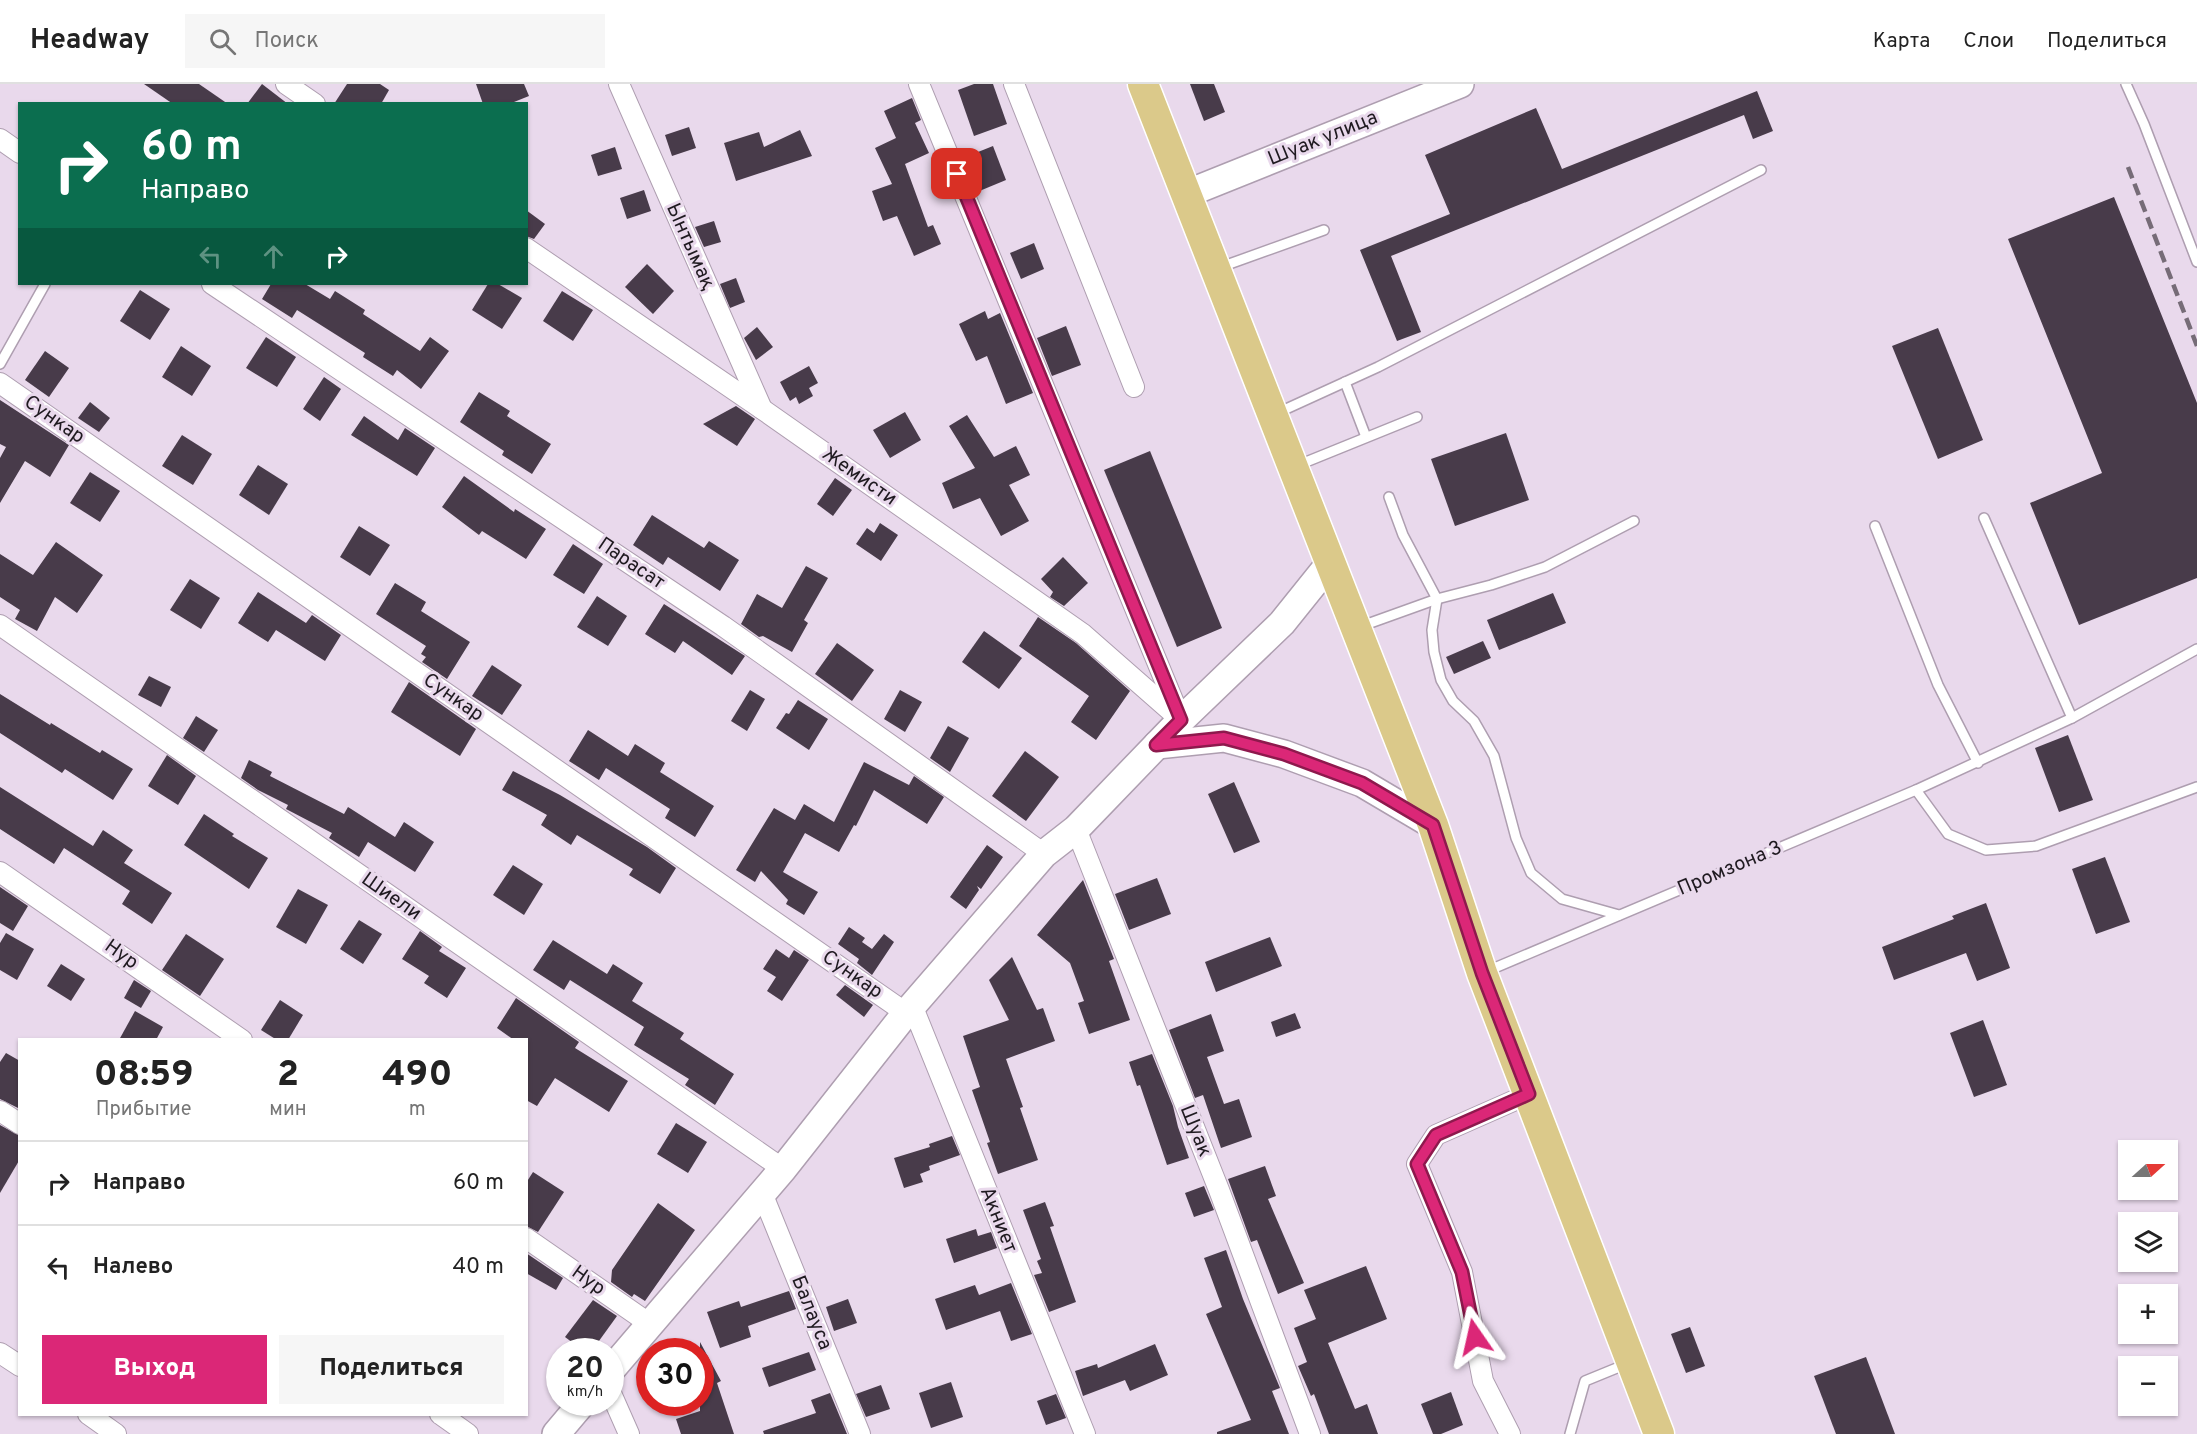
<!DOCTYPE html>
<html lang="ru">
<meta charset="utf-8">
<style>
body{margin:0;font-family:Overpass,sans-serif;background:#f6f6f6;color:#222;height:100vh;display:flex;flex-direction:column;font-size:22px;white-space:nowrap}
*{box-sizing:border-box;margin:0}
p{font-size:20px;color:#767676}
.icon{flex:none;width:33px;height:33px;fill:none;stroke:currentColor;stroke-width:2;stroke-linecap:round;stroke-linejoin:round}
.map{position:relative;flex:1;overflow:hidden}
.side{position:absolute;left:18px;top:954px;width:510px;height:378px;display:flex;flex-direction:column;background:#fff;border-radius:0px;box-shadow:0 2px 4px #0004}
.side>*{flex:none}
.top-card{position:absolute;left:18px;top:18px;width:510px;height:183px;border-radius:0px;box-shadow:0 2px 4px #0004;background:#0b6e4f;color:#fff;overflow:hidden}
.needle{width:39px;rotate:69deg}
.buttons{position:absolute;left:2118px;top:1056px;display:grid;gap:12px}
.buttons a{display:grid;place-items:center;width:60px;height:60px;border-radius:0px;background:#fff;box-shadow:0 2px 4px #0004;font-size:30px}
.speed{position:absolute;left:546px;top:1254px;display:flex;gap:12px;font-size:30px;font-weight:700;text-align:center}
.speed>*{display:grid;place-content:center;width:78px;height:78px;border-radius:50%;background:#fff;box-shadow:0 2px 4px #0004;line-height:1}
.speed small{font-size:15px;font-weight:400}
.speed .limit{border:9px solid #d22;background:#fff;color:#111}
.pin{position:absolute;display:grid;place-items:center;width:51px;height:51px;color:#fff;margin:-26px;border-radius:12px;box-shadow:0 3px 9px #0006}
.me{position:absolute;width:66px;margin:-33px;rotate:349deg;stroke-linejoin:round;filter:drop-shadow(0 0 4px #0008)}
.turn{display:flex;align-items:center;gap:21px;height:126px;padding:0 24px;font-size:27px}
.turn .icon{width:78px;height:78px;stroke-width:2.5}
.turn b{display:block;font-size:42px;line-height:51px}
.lanes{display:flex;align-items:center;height:57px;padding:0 24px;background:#0003;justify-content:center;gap:30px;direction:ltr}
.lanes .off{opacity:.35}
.eta{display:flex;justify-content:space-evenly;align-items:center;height:102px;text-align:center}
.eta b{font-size:36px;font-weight:800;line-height:42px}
.button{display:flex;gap:12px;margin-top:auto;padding:12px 24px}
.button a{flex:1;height:69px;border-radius:0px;background:#db2777;color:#fff;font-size:24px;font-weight:800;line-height:69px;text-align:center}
.button a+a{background:#f6f6f6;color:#222}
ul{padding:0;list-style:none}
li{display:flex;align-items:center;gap:18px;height:84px;padding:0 24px;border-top:2px solid #e0e0e0}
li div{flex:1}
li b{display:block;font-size:22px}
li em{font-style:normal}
header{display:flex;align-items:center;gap:36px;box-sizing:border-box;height:84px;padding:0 30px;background:#fff;border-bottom:2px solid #e0e0e0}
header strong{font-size:28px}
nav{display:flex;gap:33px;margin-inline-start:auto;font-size:21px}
.search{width:420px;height:54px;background:#f6f6f6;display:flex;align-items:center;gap:15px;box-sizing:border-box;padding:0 21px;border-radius:0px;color:#767676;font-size:22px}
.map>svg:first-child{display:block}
.building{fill:#483b4a}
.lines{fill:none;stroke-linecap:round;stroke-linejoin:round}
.lane-casing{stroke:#ae9eb0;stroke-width:12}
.street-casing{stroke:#ae9eb0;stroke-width:22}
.secondary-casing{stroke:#ae9eb0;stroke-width:30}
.primary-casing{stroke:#fff;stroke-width:33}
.lane{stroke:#fff;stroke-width:9}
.street{stroke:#fff;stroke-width:20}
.secondary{stroke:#fff;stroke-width:27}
.primary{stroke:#dbc98a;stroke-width:30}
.rail{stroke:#766c77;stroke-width:4.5;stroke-dasharray:12 6;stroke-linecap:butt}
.route-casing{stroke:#8e194d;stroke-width:15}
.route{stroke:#db2777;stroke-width:10}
.labels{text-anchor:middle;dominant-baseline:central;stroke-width:6;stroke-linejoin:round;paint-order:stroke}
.street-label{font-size:20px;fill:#1f1a20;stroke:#e9d9ec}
</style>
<header>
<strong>Headway</strong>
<div class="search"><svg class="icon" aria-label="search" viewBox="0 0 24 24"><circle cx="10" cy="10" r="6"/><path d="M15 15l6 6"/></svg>Поиск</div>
<nav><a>Карта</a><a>Слои</a><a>Поделиться</a></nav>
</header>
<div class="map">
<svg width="2197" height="1350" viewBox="0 0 2197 1350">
<rect width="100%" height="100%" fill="#e9d9ec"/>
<g class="building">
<path d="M144 0H199L228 20H173Z"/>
<path d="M262 0 288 20H247Z"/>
<path d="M347 0H380L389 6 381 20H334Z"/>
<path d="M476 0H524L529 12 509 20H483Z"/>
<path d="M974 0H993L1007 40 974 52 958 6Z"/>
<path d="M1190 0H1214L1225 28 1204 37Z"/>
<path d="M1757 7 1773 47 1753 55 1744 31 1391 172 1421 248 1397 257 1360 166 1450 130 1425 71 1536 24 1562 85Z"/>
<path d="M912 14 921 36 915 39 929 69 905 80 928 143 933 141 941 160 914 172 897 132 883 137 872 107 892 100 875 64 896 54 884 27Z"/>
<path d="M689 43 696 64 672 72 665 51Z"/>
<path d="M800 46 812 72 736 97 724 59 759 48 764 63Z"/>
<path d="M993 62 1006 96 977 108 963 74Z"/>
<path d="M615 63 622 85 598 92 591 71Z"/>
<path d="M644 106 651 127 627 135 620 114Z"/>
<path d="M2114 113 2197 319V494L2079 541 2030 419 2102 389 2008 155Z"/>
<path d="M526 126 545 140 534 155 526 152Z"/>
<path d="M714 137 721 158 704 163 695 143Z"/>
<path d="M1034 159 1044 185 1021 195 1010 169Z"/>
<path d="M647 180 674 207 653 230 625 203Z"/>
<path d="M736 194 745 218 730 224 720 200Z"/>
<path d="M271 200H305L330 215 335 207 365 226 363 230 420 267 430 253 449 267 421 305 397 286 393 292 363 273 365 269 297 226 292 234 262 215Z"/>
<path d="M488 200H498L522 214 502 245 472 226Z"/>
<path d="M140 206 170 225 150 256 120 237Z"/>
<path d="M562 207 593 226 573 257 543 237Z"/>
<path d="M985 227 988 235 1000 229 1033 309 1006 320 987 272 976 277 959 240Z"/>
<path d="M1066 242 1081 281 1052 292 1037 254Z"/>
<path d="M757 243 773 263 756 276 744 254Z"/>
<path d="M1938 244 1983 356 1938 375 1892 262Z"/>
<path d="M266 253 296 273 277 303 246 284Z"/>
<path d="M181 262 211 282 192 312 162 293Z"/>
<path d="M45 267 69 284 49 313 25 296Z"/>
<path d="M809 282 818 299 809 304 813 312 799 320 796 313 790 317 780 298Z"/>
<path d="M324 293 341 305 320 337 303 325Z"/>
<path d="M479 308 510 327 507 332 551 360 532 390 502 371 504 367 460 338Z"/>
<path d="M0 316 69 361 50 393 25 377 0 419V374L6 363 0 360Z"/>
<path d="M90 318 110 334 99 348 78 334Z"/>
<path d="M736 322 755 335 737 362 703 340Z"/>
<path d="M905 328 921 356 890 374 873 346Z"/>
<path d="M967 331 994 373 1016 362 1030 391 1009 401 1029 437 1001 452 980 414 953 425 942 399 975 384 949 342Z"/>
<path d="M364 332 398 356 405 344 435 364 417 392 351 351Z"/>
<path d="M1506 349 1529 416 1455 442 1431 375Z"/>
<path d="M182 351 212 370 193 401 162 382Z"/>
<path d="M1150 367 1222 544 1177 563 1104 386Z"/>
<path d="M258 381 288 400 269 431 239 411Z"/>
<path d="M90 388 120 407 100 438 70 419Z"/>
<path d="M464 392 514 428 515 425 546 445 526 475 482 447 479 451 442 423Z"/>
<path d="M835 394 852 406 833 432 817 420Z"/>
<path d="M652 431 704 464 709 457 739 476 720 507 668 473 663 481 633 461Z"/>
<path d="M880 439 898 451 881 477 856 460 867 444 874 449Z"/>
<path d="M359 442 390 461 370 492 340 473Z"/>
<path d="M56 458 103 491 77 529 55 513 37 547 15 535 20 526 0 513V470L33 491Z"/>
<path d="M573 460 603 480 584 510 553 491Z"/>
<path d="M1063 473 1088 499 1064 522 1050 513 1053 508 1041 495Z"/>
<path d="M806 482 828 494 804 536 808 539 792 568 763 552 759 553 741 540 757 510 782 524Z"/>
<path d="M190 495 220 514 201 545 170 526Z"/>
<path d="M395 499 426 518 421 527 470 558 447 595 422 578 426 573 421 570 426 562 376 530Z"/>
<path d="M258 508 306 539 312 531 341 551 325 577 276 546 268 558 238 539Z"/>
<path d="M1553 509 1566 539 1499 566 1487 536Z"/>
<path d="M597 512 627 532 608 562 577 543Z"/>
<path d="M664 520 745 572 732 591 683 557 675 569 645 550Z"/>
<path d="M1038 533 1076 559 1130 607 1096 656 1071 638 1089 612 1019 562Z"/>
<path d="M984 547 1022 574 999 605 962 578Z"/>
<path d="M1483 557 1491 574 1454 590 1446 573Z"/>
<path d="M837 559 874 586 852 617 815 590Z"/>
<path d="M492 581 522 601 502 631 472 612Z"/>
<path d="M149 592 171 603 161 623 138 611Z"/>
<path d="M409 598 476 645 460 672 391 628Z"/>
<path d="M750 606 765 615 747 647 731 637Z"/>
<path d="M900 606 922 618 905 648 884 635Z"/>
<path d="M0 610 50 641 51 639 100 669 102 666 133 685 113 716 65 685 62 689 0 649Z"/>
<path d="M798 616 828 635 809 666 776 644 786 629 789 630Z"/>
<path d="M196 632 218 646 204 668 183 654Z"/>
<path d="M948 642 969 654 950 688 930 674Z"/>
<path d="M588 646 628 672 635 660 665 679 660 688 714 722 695 753 665 734 670 725 606 684 599 696 569 677Z"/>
<path d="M2068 651 2093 716 2059 728 2035 664Z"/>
<path d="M1025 667 1059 693 1026 737 992 712Z"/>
<path d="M167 671 196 692 178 721 148 702Z"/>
<path d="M249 676 272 688 270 692 344 730 348 723 395 753 404 738 434 758 415 788 368 758 359 773 329 754 332 749 286 725 288 721 258 706 241 694Z"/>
<path d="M864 678 909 701 914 692 944 713 927 740 874 706 856 742 854 741 839 768 805 749 783 788 818 808 804 831 786 820 788 816 761 787 755 798 736 786 774 724 795 736 804 720 834 738Z"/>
<path d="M513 687 560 711 647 763 676 784 660 810 629 791 633 785 577 751 571 761 541 741 547 731 502 706Z"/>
<path d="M1234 698 1260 758 1234 769 1208 710Z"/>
<path d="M0 703 93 762 103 746 133 766 124 779 172 809 152 840 122 820 130 807 64 764 54 780 0 745Z"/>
<path d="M204 730 234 750 232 752 268 774 249 805 184 761Z"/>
<path d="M987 761 1003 773 981 805 977 802 979 806 966 825 950 813Z"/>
<path d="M2105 773 2130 838 2096 850 2072 785Z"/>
<path d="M513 781 543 800 524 831 493 811Z"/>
<path d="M1157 794 1171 830 1129 846 1115 810Z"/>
<path d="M1083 796 1114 875 1109 877 1130 936 1089 950 1078 919 1084 917 1070 879 1037 851Z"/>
<path d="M0 803 28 822 13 847 0 839Z"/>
<path d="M298 805 328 821 306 860 276 843Z"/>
<path d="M1986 819 2010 884 1977 897 1966 869 1894 896 1882 863 1954 835 1952 832Z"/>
<path d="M359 836 382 850 363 880 340 865Z"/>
<path d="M849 843 865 854 862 858 872 865 884 850 894 858 872 891 857 879 859 875 838 860Z"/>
<path d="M420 847 442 863 439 867 466 884 447 914 424 899 429 892 402 875Z"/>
<path d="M6 849 34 865 17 896 0 886V859Z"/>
<path d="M186 850 224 875 200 912 162 886Z"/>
<path d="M1270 853 1282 882 1216 908 1205 878Z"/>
<path d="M553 856 607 890 613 880 643 899 632 917 684 949 680 955 734 990 715 1021 685 1001 689 995 634 961 644 943 570 896 564 906 533 886Z"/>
<path d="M776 865 789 874 794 866 809 876 782 917 767 907 776 893 763 885Z"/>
<path d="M1012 873 1037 926 1043 924 1055 957 1006 975 1023 1023 1020 1024 1038 1076 998 1090 987 1059 990 1058 972 1006 980 1003 963 952 1009 936 989 896Z"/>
<path d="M61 880 85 895 71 917 47 902Z"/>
<path d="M134 896 151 907 141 924 124 914Z"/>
<path d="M845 901 873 921 864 933 836 911Z"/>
<path d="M516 914 579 958 575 964 628 997 609 1028 555 994 537 1022 526 1016V956H514L497 944Z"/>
<path d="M280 916 303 931 288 956H277L261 946Z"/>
<path d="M135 927 163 943 156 956H119Z"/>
<path d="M1295 929 1301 944 1276 953 1271 938Z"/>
<path d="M1211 930 1224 967 1207 973 1224 1020 1239 1015 1252 1053 1221 1064 1203 1011 1195 1014 1169 946Z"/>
<path d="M1983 936 2007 1001 1974 1013 1950 949Z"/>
<path d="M6 969 20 977V1025L0 1015V978Z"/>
<path d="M1152 970 1173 1022 1178 1043 1189 1074 1167 1081 1140 1001 1137 1002 1129 978Z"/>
<path d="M676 1039 707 1058 688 1089 657 1070Z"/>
<path d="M0 1041 20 1052V1075L0 1109Z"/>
<path d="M952 1052 960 1071 929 1082 930 1086 920 1090 923 1098 904 1104 894 1074 930 1063 929 1060Z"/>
<path d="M1265 1082 1276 1112 1268 1115 1304 1199 1278 1210 1257 1156 1251 1158 1228 1095Z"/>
<path d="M533 1088 564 1108 538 1148 526 1142V1099Z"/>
<path d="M1204 1102 1214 1126 1194 1133 1185 1109Z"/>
<path d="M1045 1118 1054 1142 1050 1143 1076 1218 1049 1228 1034 1191 1042 1189 1037 1177 1041 1175 1023 1126Z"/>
<path d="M658 1119 695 1146 645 1217 634 1210 632 1213 611 1198 612 1186Z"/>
<path d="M976 1145 978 1152 991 1148 997 1164 954 1179 946 1155Z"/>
<path d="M1226 1166 1243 1215 1280 1304 1272 1307 1289 1350H1217V1348L1251 1336 1206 1230 1222 1223 1204 1174Z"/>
<path d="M526 1169 563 1194 556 1206 526 1189Z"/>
<path d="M1366 1182 1387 1235 1328 1259 1355 1325 1367 1320 1378 1350H1329L1314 1310 1311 1312 1298 1282 1307 1278 1294 1244 1316 1235 1304 1206Z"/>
<path d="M1011 1199 1032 1250 1011 1257 1000 1227 946 1246 935 1215 975 1201 979 1211Z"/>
<path d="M789 1207 796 1225 748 1242 751 1253 720 1264 707 1228 739 1217 741 1223Z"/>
<path d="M848 1215 857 1239 834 1247 826 1223Z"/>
<path d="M593 1216 617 1232 591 1268H585L565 1253Z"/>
<path d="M1690 1243 1705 1282 1686 1289 1671 1250Z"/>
<path d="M700 1258 721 1297 717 1299 734 1350H681L676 1335 700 1327Z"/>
<path d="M1155 1260 1168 1291 1130 1307 1125 1296 1083 1312 1075 1287 1097 1280 1098 1284Z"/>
<path d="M809 1268 816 1286 769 1303 762 1284Z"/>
<path d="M1866 1273 1895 1350H1836L1814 1292Z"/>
<path d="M951 1298 963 1333 931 1344 919 1309Z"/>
<path d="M881 1301 890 1325 866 1333 856 1310Z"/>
<path d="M1451 1308 1463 1341 1441 1350H1433L1421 1320Z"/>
<path d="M830 1309 847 1350H764L763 1347 816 1329 811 1316Z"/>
<path d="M1056 1310 1066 1334 1046 1341 1037 1317Z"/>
</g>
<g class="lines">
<g class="lane-casing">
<g id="lane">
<path d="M2126 0 2144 40 2197 178"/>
<path d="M1218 184 1324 146"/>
<path d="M0 280 45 200"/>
<path d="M1345 298 1366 353"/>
<path d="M1275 330 1378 283 1761 86"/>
<path d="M1296 382 1417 333"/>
<path d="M1389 413 1403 451 1437 515 1432 546 1434 568 1441 596 1453 617 1474 637 1494 672 1516 754 1531 789 1562 815 1619 831"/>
<path d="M1875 442 1938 601 1978 679"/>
<path d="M1359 543 1437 515 1491 501 1545 483 1634 437"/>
<path d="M2072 634 2197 565"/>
<path d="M1916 706 1948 750 1986 766 2036 762 2197 703"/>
<path d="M1485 888 1916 706 2072 634 1984 434"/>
<path d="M1570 1350 1585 1297 1629 1279"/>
</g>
</g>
<g class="street-casing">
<g id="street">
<path d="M286 0 315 20"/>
<path d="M619 0 762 325"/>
<path d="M919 0 1179 631"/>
<path d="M1014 0 1134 303"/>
<path d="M0 55 20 69"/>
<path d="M526 164 762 325 1083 550 1181 636"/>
<path d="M212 200 723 542 1044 770"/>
<path d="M0 299 906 929"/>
<path d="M0 541 783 1085"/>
<path d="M1076 745 1219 1106 1310 1350"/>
<path d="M0 788 242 956"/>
<path d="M912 921 1085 1350"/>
<path d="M0 1027 20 1040"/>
<path d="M762 1109 860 1350"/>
<path d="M526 1154 650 1240"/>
<path d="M0 1269 20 1282"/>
<path d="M610 1307 629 1350"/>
<path d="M88 1330 116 1350"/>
<path d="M440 1330 468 1350"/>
<path d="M1510 1350 1483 1297 1462 1188 1417 1080 1436 1051 1529 1010"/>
</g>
</g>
<g class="secondary-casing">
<g id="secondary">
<path d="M1186 110 1460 0"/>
<path d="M1157 661 1224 654 1284 670 1362 699 1433 741"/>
<path d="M610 1287 783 1085 906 929 1044 770 1076 745 1181 636 1282 539 1331 478"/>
<path d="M556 1350 583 1318"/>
</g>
</g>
<g class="primary-casing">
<path id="primary" d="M1143 0 1433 741 1482 889 1659 1350"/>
</g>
<use href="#lane" class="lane"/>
<use href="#street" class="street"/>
<use href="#secondary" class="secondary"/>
<use href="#primary" class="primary"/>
<path class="rail" d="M2128 83 2197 262"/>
</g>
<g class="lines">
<g class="route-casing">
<path id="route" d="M957 90 1181 636 1156 661 1224 654 1284 670 1362 699 1433 741 1482 889 1529 1010 1436 1051 1417 1080 1462 1188 1475 1253"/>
</g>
<use href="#route" class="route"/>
</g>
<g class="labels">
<g class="street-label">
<text transform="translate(1323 55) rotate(-22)">Шуак улица</text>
<text transform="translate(690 163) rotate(66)">Ынтымақ</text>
<text transform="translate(54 336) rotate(35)">Сункар</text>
<text transform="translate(859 393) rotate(35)">Жемисти</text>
<text transform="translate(631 480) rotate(34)">Парасат</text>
<text transform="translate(453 614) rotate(35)">Сункар</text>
<text transform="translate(1730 785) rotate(-23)">Промзона 3</text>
<text transform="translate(391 813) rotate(35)">Шиели</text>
<text transform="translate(121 871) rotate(35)">Нур</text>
<text transform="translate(852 891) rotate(35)">Сункар</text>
<text transform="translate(1195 1047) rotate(68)">Шуак</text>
<text transform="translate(998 1136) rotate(68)">Акниет</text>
<text transform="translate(588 1197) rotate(35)">Нур</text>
<text transform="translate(811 1229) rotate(68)">Балауса</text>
</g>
</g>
</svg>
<div class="buttons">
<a><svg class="needle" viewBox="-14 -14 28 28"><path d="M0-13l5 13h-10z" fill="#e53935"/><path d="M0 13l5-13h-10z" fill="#767676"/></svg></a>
<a><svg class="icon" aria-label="layers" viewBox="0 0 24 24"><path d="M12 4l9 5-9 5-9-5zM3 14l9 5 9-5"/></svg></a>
<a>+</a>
<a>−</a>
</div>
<div class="speed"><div>20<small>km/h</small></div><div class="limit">30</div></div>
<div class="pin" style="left:957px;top:90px;background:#d93025"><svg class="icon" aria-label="arrive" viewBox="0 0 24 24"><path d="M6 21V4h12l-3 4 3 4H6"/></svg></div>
<svg class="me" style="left:1475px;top:1253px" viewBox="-20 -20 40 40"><path d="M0-17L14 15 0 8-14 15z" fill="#db2777" stroke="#fff" stroke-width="4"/></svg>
<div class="top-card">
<div class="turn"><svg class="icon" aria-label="right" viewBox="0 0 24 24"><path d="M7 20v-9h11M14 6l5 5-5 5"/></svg><div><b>60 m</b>Направо</div></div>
<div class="lanes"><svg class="icon off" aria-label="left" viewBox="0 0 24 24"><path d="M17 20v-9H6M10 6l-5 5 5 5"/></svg><svg class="icon off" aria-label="ahead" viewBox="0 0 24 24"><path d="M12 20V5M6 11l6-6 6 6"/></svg><svg class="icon" aria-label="right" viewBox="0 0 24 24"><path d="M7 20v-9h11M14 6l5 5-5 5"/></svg></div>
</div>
<section class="side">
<div class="eta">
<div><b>08:59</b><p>Прибытие</p></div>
<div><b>2</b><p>мин</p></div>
<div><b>490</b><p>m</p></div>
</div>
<ul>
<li><svg class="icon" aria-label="right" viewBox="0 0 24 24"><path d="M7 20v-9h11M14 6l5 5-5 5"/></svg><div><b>Направо</b></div><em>60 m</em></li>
<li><svg class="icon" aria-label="left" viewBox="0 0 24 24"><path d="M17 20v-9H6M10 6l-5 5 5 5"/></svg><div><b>Налево</b></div><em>40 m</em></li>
</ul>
<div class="button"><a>Выход</a><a>Поделиться</a></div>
</section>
</div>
